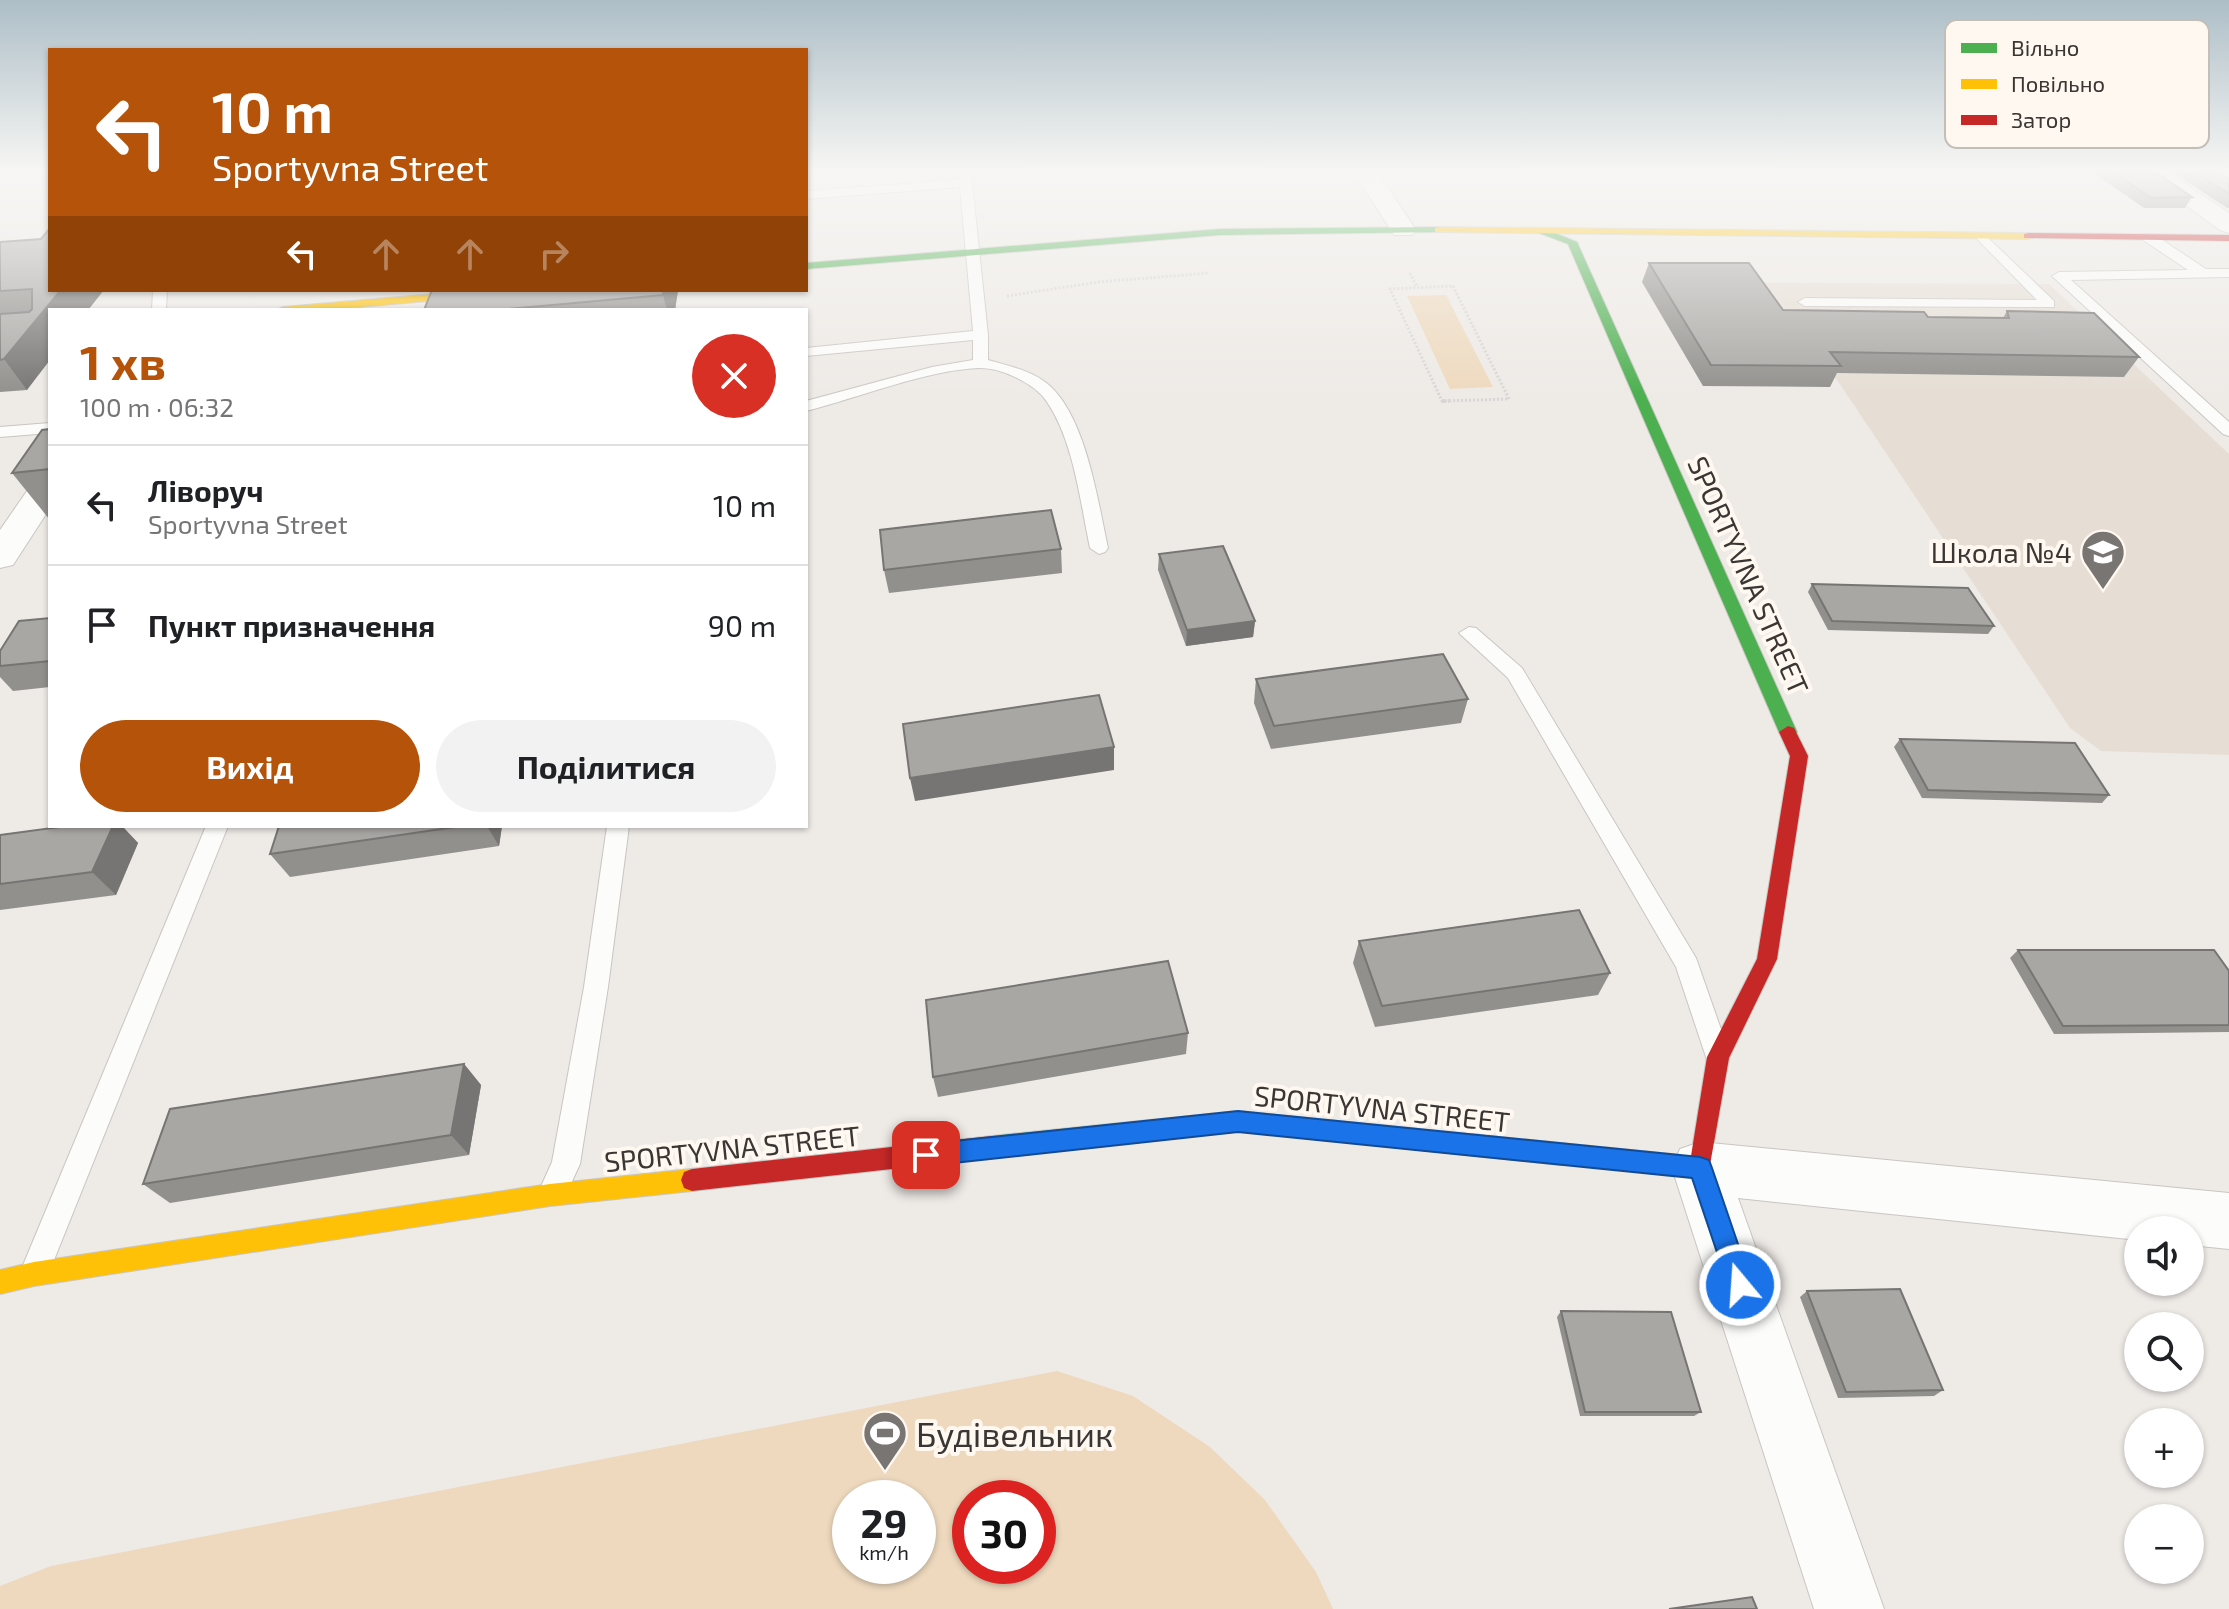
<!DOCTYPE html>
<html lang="uk">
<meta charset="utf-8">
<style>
body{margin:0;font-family:"Exo 2",sans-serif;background:#f2f2f2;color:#202124;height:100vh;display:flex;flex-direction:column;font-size:30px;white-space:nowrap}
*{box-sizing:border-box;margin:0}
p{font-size:26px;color:#757577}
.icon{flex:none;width:44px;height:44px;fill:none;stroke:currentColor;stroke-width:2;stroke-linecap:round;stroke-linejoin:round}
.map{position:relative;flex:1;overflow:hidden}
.panel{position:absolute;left:48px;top:308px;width:760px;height:520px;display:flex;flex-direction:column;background:#fff;border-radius:0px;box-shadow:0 2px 6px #0004}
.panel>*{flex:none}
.banner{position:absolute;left:48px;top:48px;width:760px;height:244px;border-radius:0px;box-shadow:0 2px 6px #0004;background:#b45309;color:#fff;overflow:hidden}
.buttons{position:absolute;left:2124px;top:1216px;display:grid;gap:16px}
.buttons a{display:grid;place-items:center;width:80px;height:80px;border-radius:50%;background:#fff;box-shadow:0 2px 6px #0004;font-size:40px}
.speed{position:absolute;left:832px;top:1480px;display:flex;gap:16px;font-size:40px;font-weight:700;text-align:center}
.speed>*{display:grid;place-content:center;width:104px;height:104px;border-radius:50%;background:#fff;box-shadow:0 2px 6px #0004;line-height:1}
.speed small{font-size:20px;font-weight:400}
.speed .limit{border:12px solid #d22;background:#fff;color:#111}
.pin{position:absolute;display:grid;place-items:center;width:68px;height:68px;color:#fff;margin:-34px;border-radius:16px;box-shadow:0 4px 12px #0006}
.me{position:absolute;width:88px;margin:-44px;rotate:342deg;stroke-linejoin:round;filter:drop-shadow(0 0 6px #0008)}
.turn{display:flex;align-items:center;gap:28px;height:168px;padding:0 32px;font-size:36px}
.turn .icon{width:104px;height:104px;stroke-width:2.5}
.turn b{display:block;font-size:56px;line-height:68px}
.lanes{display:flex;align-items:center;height:76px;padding:0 32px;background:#0003;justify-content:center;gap:40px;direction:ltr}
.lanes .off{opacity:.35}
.round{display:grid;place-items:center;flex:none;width:84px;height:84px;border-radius:42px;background:#f2f2f2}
.headline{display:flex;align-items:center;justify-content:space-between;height:136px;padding:0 32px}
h1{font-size:48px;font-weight:700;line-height:60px;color:#b45309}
.cta{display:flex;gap:16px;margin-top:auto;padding:16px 32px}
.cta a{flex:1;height:92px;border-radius:48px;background:#b45309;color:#fff;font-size:32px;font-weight:700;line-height:92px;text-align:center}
.cta a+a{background:#f2f2f2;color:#202124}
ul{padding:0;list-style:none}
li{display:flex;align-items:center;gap:24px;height:120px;padding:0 32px;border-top:2px solid #e0e0e0}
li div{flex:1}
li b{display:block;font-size:30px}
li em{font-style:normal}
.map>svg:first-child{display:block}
.built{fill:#e6ded5}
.green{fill:#eed9be;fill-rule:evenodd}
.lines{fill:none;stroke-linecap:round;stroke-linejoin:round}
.lane-casing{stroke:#c9c6c2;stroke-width:2}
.street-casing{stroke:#c9c6c2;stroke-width:2}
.fast-casing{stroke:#c9c6c2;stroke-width:2}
.slow-casing{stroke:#c9c6c2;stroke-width:2}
.jam-casing{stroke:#c9c6c2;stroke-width:2}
.path-far1{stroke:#d7d6d4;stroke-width:3;stroke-dasharray:2 2;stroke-linecap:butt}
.path{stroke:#d7d6d4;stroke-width:4;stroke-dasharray:3 3;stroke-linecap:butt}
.lane{fill:#fcfcfb;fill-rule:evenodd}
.street{fill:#fcfcfb;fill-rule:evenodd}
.fast{fill:#4caf50;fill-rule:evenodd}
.slow{fill:#ffc107;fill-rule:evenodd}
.jam{fill:#c62828;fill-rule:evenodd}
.wall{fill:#91908d}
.shaded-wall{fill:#767573}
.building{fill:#a9a7a4;stroke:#767573;stroke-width:2}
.route{fill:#1a73e8;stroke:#114b97;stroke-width:2}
.labels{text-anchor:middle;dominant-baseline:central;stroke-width:8;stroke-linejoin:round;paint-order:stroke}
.poi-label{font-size:28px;fill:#393634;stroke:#fef8f0;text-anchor:end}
.street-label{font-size:28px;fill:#393634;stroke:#fef8f0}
.near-poi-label{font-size:34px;fill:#393634;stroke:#fef8f0;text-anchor:start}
.key{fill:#fef8f0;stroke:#c3beb8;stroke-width:2}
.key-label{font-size:22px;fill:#393634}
</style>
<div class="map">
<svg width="2229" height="1609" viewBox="0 0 2229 1609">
<rect width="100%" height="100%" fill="#eeeae6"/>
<path class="built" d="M1642 282 2049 284 2229 454V755L2101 751 2070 728 1799 323 1665 322Z"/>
<g class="green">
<path d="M1446 295 1493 387 1450 389 1407 296Z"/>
<path d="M1057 1371 1133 1396 1210 1447 1265 1500 1316 1572 1333 1609H0V1586L51 1566ZM850 1498H918V1566H850ZM970 1498H1038V1566H970Z"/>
</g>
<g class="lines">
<g class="lane-casing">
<g id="lane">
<path d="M958 171H970L972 183 988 335V360C1009 366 1034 371 1050 386 1086 419 1098 501 1108 548L1105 552 1099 554 1090 548C1080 501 1074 442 1047 402 1035 383 1000 367 978 368 928 370 857 398 806 411V401L932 367 973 360V340L806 356V348L973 331 960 187 806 199V191L959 180Z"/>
<path d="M1983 233 2054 301V307L1805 306 1798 302 1805 298 2037 300 1978 240 1976 237Z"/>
<path d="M2143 234H2153L2206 269H2229V277L2071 280 2229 422V436L2223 434 2052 276 2059 272 2188 270 2143 240Z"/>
<path d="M153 290H167L166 310H152Z"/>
<path d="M50 423V433L0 437V427Z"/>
<path d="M1469 627 1476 628 1522 668 1696 958 1730 1055 1726 1063 1717 1067 1708 1063 1676 967 1508 678 1459 633Z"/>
<path d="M206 826H228L46 1280 36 1285 26 1280 21 1270Z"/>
<path d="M607 826H629L608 987 580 1164 563 1201 553 1205 543 1201 539 1191 552 1162 584 987Z"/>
</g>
</g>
<g class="street-casing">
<g id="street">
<path d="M1353 171H1377L1416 230 1412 235H1394Z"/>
<path d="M2139 171H2166L2229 213V233L2220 230Z"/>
<path d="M50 472V508L13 565 0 568V530L38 475Z"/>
<path d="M1700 1142 2229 1193V1249L2190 1245V1230H2138V1240L1738 1198 1884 1609H1814L1672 1168 1680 1149Z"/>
</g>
</g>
<g class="fast-casing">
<g id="fast">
<path d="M1439 227 1443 228V232L1220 235 806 269V263L1220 229Z"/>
<path d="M1543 228 1577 242 1797 732 1794 736H1782L1779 732 1568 244 1539 233 1538 231Z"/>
<path d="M1238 1111 1561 1143 1569 1146 1572 1154 1569 1162 1561 1165 1238 1131 992 1158 984 1154 981 1147 984 1140 992 1136Z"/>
</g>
</g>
<g class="slow-casing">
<g id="slow">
<path d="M1439 227 2028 233 2033 236 2028 239 1435 232V228Z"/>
<path d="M481 290H528L522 293 324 310H277L283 307Z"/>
<path d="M692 1169 700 1172 703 1180 700 1188 692 1191 550 1206 34 1286 0 1294V1270L34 1262 550 1184Z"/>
</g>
</g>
<g class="jam-casing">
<g id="jam">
<path d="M2028 233 2229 235V241L2024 238V234Z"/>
<path d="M1788 726 1794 728 1808 756 1777 959 1729 1058 1708 1176 1700 1179 1553 1162 1550 1154 1553 1146 1561 1143 1691 1156 1707 1057 1757 959 1790 756 1779 732Z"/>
<path d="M992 1136 1000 1140 1003 1147 1000 1154 992 1158 692 1191 684 1188 681 1180 684 1172 692 1169Z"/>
</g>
</g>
<g class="path-far1">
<path d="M1410 273 1417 287"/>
<path d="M1453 286 1509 399 1442 401 1390 289Z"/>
<path d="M1007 296 1099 282 1209 273"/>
</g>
<path class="path" d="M1442 401H1449"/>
<use href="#lane" class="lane"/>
<use href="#street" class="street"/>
<use href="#fast" class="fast"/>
<use href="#slow" class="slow"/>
<use href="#jam" class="jam"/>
</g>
<g class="wall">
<path d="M2091 171H2154L2192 197 2185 208H2144Z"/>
<path d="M2171 171H2214L2229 179V208H2227Z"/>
<path d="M41 239 50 290H111L103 291 88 310H50L27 390 0 392V242Z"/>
<path d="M1649 263 1783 310 1928 317 2003 318 2007 311 2139 357 2124 377 1837 373 1830 387 1703 386 1642 282Z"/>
<path d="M678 290 675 310H424Z"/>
<path d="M50 429V520L12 473Z"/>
<path d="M1061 549 1062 573 889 593 884 570Z"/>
<path d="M1159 554 1255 621 1253 637 1186 646 1158 570Z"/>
<path d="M1812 584 1994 626 1988 634 1828 630 1808 592Z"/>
<path d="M50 618V687L13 691 0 677V651Z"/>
<path d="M1256 679 1468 699 1461 723 1271 749 1254 703Z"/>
<path d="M1900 739 2109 795 2102 803 1922 798 1894 747Z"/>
<path d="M67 826H122L138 843 116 895 0 910V835Z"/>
<path d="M279 826H502L499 846 290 877 270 854Z"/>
<path d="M1359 941 1610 973 1598 995 1375 1027 1353 963Z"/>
<path d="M2018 950 2229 971V1032L2054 1034 2010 958Z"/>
<path d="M1188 1033 1186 1054 938 1097 933 1077Z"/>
<path d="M464 1064 481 1085 469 1155 170 1203 143 1184Z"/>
<path d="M1807 1291 1943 1390 1934 1396 1838 1398 1800 1297Z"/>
<path d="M1561 1311 1701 1412 1694 1416H1580L1557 1317Z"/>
</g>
<g class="shaded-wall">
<path d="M61 290H102L103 291 88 310H50V360L27 390 4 359Z"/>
<path d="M663 290H678L675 310H667L663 295Z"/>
<path d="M1255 621 1253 637 1186 646 1187 630Z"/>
<path d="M1114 747V770L915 801 910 778Z"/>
<path d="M113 826H122L138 843 116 895 92 872Z"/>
<path d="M487 826H502L499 846Z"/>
<path d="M464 1064 481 1085 469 1155 451 1135Z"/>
</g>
<g class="building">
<path d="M2112 171H2154L2192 197 2151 198Z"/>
<path d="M2193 171H2214L2229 179V194Z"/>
<path d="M50 228V290H61L4 359 0 360V314L29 312 32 309V289L0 291V242L41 239Z"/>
<path d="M1649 263H1749L1783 310 1924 312 1928 317 2009 318 2007 311 2094 313 2139 357 1830 352 1841 366 1711 365Z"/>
<path d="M432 290H663V295L496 310H424Z"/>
<path d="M50 429V469L12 473 42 430Z"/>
<path d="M1051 510 1061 549 884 570 880 530Z"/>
<path d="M1223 546 1255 621 1187 630 1159 554Z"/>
<path d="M1812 584 1968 588 1994 626 1832 621Z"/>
<path d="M50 618V661L0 666V651L19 621Z"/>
<path d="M1443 654 1468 699 1274 726 1256 679Z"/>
<path d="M1099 695 1114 747 910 778 903 724Z"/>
<path d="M1900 739 2075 743 2109 795 1928 790Z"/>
<path d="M67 826H113L92 872 0 884V835Z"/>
<path d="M279 826H462L270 854Z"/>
<path d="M1579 910 1610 973 1382 1006 1359 941Z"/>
<path d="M2018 950H2214L2229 971V1025L2063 1026Z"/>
<path d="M1168 961 1188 1033 933 1077 926 1000Z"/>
<path d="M464 1064 451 1135 143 1184 170 1109Z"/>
<path d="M1900 1289 1943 1390 1846 1392 1807 1291Z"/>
<path d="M1561 1311 1671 1312 1701 1412H1585Z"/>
<path d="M1752 1597 1757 1609H1669Z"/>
</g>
<linearGradient id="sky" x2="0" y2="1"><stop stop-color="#adbec7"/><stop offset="0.43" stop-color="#f7f6f4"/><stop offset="1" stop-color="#f7f6f4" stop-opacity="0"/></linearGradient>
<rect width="2229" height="396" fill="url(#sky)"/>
<path class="route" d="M1238 1111 1700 1157 1709 1160 1712 1168 1752 1285 1749 1294 1740 1298 1731 1294 1692 1178 1238 1132 926 1166 918 1163 914 1155 918 1147 926 1144Z"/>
<defs>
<g id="school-pin" transform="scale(2.3)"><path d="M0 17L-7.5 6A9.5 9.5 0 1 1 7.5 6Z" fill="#787572" stroke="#fef8f0"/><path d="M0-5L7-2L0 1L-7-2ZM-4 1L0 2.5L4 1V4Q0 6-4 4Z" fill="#fff"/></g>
<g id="stadium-pin" transform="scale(2.3)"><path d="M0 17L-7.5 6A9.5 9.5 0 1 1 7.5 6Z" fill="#787572" stroke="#fef8f0"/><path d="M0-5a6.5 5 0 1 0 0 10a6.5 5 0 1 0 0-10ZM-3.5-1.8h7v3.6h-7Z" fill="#fff"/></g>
</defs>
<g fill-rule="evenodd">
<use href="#school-pin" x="2103" y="552"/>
<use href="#stadium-pin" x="885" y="1433"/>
</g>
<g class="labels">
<g class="poi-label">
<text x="2072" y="552">Школа №4</text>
</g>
<g class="street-label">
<text transform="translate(1749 575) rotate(66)">SPORTYVNA STREET</text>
<text transform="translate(1382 1108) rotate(6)">SPORTYVNA STREET</text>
<text transform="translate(732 1148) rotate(-6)">SPORTYVNA STREET</text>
</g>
<g class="near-poi-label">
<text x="916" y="1433">Будівельник</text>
</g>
</g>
<rect x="1945" y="20" width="264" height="128" rx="12" class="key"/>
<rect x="1961" y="43" width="36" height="10" fill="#4caf50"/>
<rect x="1961" y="79" width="36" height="10" fill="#ffc107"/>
<rect x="1961" y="115" width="36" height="10" fill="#c62828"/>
<g class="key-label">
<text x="2011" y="56">Вільно</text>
<text x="2011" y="92">Повільно</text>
<text x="2011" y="128">Затор</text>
</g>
</svg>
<div class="buttons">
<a><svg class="icon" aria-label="sound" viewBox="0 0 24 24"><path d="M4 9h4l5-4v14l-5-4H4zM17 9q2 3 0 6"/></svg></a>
<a><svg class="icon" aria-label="search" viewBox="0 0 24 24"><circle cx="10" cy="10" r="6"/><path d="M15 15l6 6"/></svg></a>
<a>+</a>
<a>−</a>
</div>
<div class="speed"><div>29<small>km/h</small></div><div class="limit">30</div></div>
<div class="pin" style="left:926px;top:1155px;background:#d93025"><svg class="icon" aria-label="arrive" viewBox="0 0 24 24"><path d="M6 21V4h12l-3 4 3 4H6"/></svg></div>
<svg class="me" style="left:1740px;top:1285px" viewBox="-20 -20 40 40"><circle r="17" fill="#1a73e8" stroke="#fff" stroke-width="3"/><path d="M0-11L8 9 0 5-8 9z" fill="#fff"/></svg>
<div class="banner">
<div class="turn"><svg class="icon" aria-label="left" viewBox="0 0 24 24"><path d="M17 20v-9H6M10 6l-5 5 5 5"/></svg><div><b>10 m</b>Sportyvna Street</div></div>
<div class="lanes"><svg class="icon" aria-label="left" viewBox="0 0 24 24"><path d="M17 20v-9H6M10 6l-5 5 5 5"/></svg><svg class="icon off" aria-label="ahead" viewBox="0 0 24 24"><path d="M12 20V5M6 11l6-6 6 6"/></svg><svg class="icon off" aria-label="ahead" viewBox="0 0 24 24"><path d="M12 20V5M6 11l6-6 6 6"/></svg><svg class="icon off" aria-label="right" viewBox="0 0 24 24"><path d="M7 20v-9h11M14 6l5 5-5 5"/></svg></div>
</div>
<section class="panel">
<div class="headline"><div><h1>1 хв</h1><p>100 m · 06:32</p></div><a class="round" style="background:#d93025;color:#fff"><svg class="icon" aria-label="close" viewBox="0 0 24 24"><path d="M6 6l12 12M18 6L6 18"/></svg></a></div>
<ul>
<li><svg class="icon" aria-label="left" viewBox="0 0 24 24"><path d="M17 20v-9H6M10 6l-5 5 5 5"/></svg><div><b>Ліворуч</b><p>Sportyvna Street</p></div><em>10 m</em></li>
<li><svg class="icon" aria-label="arrive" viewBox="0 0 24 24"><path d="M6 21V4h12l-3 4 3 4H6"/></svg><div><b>Пункт призначення</b></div><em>90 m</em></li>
</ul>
<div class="cta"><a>Вихід</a><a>Поділитися</a></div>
</section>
</div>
